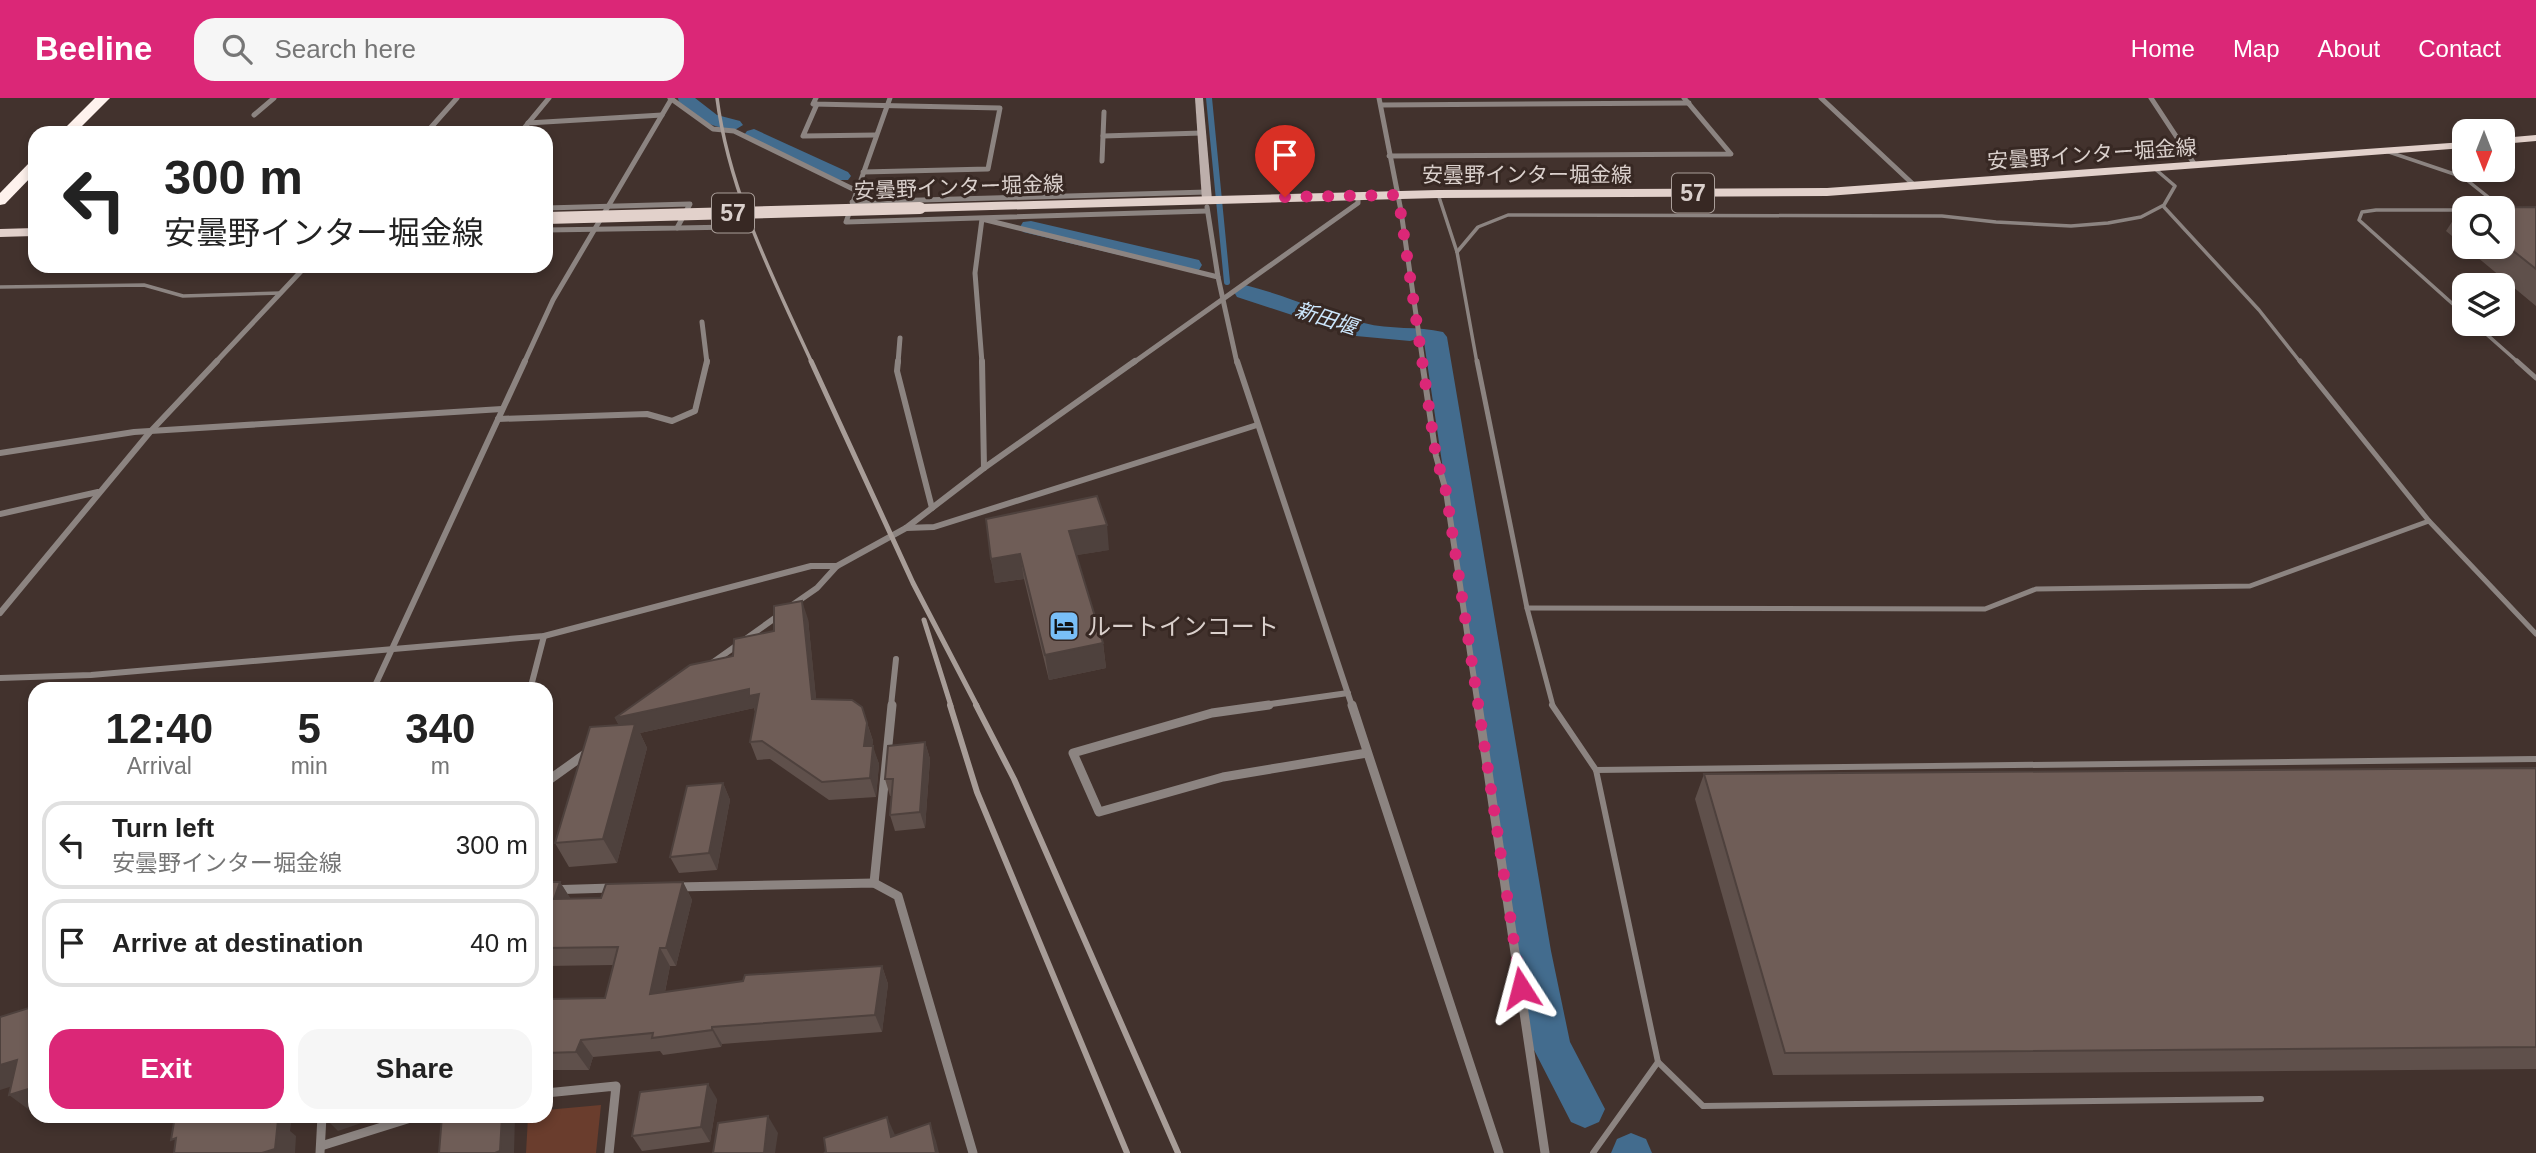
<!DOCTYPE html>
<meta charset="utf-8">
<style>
body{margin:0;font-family:Arial,"Noto Sans JP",sans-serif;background:#f6f6f6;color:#222;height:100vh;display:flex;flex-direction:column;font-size:26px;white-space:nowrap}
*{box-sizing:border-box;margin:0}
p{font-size:23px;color:#767676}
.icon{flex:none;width:38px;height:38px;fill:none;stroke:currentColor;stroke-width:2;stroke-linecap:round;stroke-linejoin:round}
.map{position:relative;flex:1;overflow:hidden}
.side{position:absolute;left:28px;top:584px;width:525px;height:441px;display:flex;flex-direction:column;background:#fff;border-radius:21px;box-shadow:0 4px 10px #0003}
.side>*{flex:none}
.hud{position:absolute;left:28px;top:28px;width:525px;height:147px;border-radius:21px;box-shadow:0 4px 10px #0003;background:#fff;color:#222;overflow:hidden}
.needle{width:46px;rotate:180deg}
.buttons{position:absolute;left:2452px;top:21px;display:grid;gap:14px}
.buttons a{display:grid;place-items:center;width:63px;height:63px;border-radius:14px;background:#fff;box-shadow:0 4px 10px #0003;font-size:35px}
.pin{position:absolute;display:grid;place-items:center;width:60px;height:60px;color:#fff;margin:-72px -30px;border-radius:50% 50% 50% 0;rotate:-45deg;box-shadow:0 0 7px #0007}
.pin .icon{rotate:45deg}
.me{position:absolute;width:77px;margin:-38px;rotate:351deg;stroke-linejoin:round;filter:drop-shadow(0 0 5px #0008)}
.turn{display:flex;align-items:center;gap:24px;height:147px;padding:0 21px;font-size:32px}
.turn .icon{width:91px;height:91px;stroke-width:2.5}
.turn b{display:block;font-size:49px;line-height:60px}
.eta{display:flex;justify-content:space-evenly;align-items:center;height:119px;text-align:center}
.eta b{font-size:42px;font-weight:700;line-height:49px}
.action{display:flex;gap:14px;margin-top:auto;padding:14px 21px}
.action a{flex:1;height:80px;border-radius:21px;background:#db2777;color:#fff;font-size:28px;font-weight:700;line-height:80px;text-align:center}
.action a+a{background:#f6f6f6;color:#222}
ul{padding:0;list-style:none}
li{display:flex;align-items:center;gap:21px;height:88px;margin:0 14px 10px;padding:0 7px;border:4px solid #e0e0e0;border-radius:21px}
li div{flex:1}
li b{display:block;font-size:26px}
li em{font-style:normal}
header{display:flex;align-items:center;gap:42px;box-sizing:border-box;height:98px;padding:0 35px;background:#db2777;color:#fff}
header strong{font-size:33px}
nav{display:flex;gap:38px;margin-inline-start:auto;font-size:24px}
.search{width:490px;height:63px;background:#f6f6f6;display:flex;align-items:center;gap:18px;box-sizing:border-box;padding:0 24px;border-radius:21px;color:#767676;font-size:26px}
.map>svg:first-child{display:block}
.green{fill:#6a3d2d}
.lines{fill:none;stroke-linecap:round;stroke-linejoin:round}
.stream{stroke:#436c8e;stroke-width:6}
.canal{fill:#436c8e;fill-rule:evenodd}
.lane-far2{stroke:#8c8481;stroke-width:3.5}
.lane-far1{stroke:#8c8481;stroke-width:5}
.lane{stroke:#8c8481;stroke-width:6}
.street-far2{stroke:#8c8481;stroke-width:5}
.street-far1{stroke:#8c8481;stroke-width:6}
.street{stroke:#8c8481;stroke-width:9}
.secondary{fill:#bdafab;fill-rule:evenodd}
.primary{fill:#e2d1cb;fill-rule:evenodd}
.highway{fill:#fef2ed;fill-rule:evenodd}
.rail-far2{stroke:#a89d98;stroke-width:3.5}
.rail-far1{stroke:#a89d98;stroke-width:5}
.rail{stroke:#a89d98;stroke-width:6}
.primary-bridge{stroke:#e2d1cb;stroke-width:12}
.wall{fill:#5f504b}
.shaded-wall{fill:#4e413d}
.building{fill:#6f5d57;stroke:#4e413d;stroke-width:2}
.route{stroke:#db2777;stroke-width:12;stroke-dasharray:0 21.6}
.labels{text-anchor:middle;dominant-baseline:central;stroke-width:6;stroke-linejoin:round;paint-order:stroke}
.far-street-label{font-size:21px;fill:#dad0cc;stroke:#372823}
.far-water-label{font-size:21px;font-style:italic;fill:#cde7fd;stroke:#372823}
.shield{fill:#372823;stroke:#a99e99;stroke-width:2}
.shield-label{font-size:23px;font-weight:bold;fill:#dad0cc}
.poi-label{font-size:24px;fill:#dad0cc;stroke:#372823;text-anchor:start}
</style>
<header>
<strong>Beeline</strong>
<div class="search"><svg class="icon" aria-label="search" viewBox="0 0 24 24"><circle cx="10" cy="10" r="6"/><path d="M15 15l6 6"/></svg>Search here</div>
<nav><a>Home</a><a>Map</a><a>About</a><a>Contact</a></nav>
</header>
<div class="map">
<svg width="2536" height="1055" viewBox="0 0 2536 1055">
<rect width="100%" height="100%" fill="#42322d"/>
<path class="green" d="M601 1007 596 1055H526L528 1019 546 1018V1012Z"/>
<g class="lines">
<path class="stream" d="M1209 0 1227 184"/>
<g class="canal">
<path d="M678 0H695L717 17 740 23 743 27 733 33C717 29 680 19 678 0Z"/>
<path d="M754 31 848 74 851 78 848 82H834L747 41 744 37 747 33Z"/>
<path d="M1031 123 1199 162 1202 167 1199 172 1191 174 1023 134 1020 129 1023 124Z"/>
<path d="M1245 187C1285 197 1324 215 1364 225 1390 232 1418 228 1443 234L1447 239 1551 853 1570 944 1605 1011 1599 1024 1585 1030 1571 1024 1532 948 1515 853 1424 244 1417 241 1410 243 1356 238 1237 199 1234 194 1237 189Z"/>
<path d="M1631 1035 1646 1041 1652 1055H1611L1617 1041Z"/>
</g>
<g class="lane-far2">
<path d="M2456 47 2463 79 2502 110"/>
<path d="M2386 53 2463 79"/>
<path d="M1438 96 1457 154 1477 265"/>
<path d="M2164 109 2259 212 2301 265"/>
<path d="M2464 112H2376L2362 114 2359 122 2464 216"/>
<path d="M1457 154 1478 129 1508 117 1942 118 1996 124 2071 128 2108 125 2141 119 2164 107 2175 88 2154 70"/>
<path d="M0 189 144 187 183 198 281 195"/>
<path d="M2475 226 2519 265"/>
</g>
<g class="lane-far1">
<path d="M1477 263 1527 510 1553 608"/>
<path d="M2300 263 2429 423 2536 536"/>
<path d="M2517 263 2536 280"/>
<path d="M1527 510 1985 511 2036 491 2250 488 2429 423"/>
</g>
<g class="lane">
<path d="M1552 607 1596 672 1658 964 1703 1008 2261 1001"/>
<path d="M1596 672 2536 661"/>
<path d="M1593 1055 1658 964"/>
</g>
<g class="street-far2">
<path d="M670 0 713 31 734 33 855 92"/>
<path d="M816 0 813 6 1000 10 988 71 863 74"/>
<path d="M890 0 846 124 1207 113"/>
<path d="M1379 0 1401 113 1423 265"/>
<path d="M1821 0 1915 88"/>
<path d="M2151 0 2195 67"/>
<path d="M817 6 803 38 876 37"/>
<path d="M1381 7 1689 5"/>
<path d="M254 17 274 0"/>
<path d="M528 25 662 17"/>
<path d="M426 35 457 0"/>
<path d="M520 35 549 0"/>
<path d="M1103 38 1202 35"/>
<path d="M1389 58 1731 56 1684 0"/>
<path d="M1102 63 1104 14"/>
<path d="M852 104 1207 94"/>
<path d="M1207 109 1218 179"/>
<path d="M546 110 690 106 677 130 546 132"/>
<path d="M982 121 1218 179 1237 265"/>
<path d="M677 130 734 129"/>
<path d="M702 224 707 265"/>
<path d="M215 265 306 168"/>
<path d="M524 265 553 202 672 0"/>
<path d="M898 265 900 240"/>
<path d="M982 265 975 175 982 121"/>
<path d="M1133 265 1358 105V97"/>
</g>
<g class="street-far1">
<path d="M898 263 897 273 932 410"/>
<path d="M982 263 984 370"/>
<path d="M1237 263 1352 608"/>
<path d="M1422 263 1436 358 1446 393 1478 608"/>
<path d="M498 321 647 316 672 323 695 313 707 263"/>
<path d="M0 355 134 334 502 311"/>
<path d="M0 416 98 394"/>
<path d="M906 430 934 429 1257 327"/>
<path d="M791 508 817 490 837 468 906 430 984 370 1135 263"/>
<path d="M0 515 150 334 217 263"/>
<path d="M712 565 782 515"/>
<path d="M0 580 91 577 544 538 811 468H837"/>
<path d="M373 592 525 263"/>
<path d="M530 592 544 538"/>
<path d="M891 608 896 561"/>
<path d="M1257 608 1348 595"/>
</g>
<g class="street">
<path d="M1269 607 1212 615 1073 655 1099 714 1223 679 1367 655"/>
<path d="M1352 607 1499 1055"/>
<path d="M1478 607 1545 1055"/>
<path d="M546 684 588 654"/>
<path d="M874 785 892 607"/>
<path d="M676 789 874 785 898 798 973 1055"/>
<path d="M546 792 612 790"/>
<path d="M546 995 616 988 609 1055"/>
<path d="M321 1048 417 1018"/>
<path d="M320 1055 322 1018"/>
</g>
<path class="secondary" d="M1195 0H1203L1212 102 1207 105 1202 102Z"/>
<g class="primary">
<path d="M2536 37V43L2502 46V40Z"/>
<path d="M2464 44V50L1827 98 1438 100 920 114 914 110 920 106 1438 92 1827 90Z"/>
<path d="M35 130V138L0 139V131Z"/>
</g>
<g class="highway">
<path d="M95 0H110L75 35H60Z"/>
<path d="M35 63V75L5 106 0 107V95L30 64Z"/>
</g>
<path class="rail-far2" d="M717 0C729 94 773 180 812 265"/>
<g class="rail-far1">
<path d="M811 263 913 485 977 608"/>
<path d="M924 522 951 608"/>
</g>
<g class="rail">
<path d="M950 607 977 694 1127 1055"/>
<path d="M976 607 1014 681 1178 1055"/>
</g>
<path class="primary-bridge" d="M546 120 920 110"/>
</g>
<g class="wall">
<path d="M2536 109V208L2465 149H2502V110H2464V148L2446 133 2461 110Z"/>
<path d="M1109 452 1076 457 1103 545 1106 570 1049 582 1024 481 995 485 991 461Z"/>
<path d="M808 521 816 601 862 609 873 643 872 648 879 666 876 699 829 702 770 661 757 662 750 644 755 614 754 610 640 635 647 650 617 765 569 769 555 745 619 627 615 620 733 558 774 533Z"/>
<path d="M925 644 930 661 925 730 895 733 890 717 892 698H890L885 681Z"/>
<path d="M2536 670V971L1773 977 1695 701 1704 676Z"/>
<path d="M723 685 730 702 717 772 679 775 670 759Z"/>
<path d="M546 784H560L570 800H601L683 784 692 802 676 868H670L665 894 882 868 888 886 882 934 722 946 721 949 663 957 660 953 593 959 589 972H546V901L605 900 613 867 546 868Z"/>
<path d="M717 1001 710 1044 642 1053 632 1038Z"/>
</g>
<g class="shaded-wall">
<path d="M1107 427 1109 452 1072 458 1069 433Z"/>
<path d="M1020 456 1024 481 995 485 991 461Z"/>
<path d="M802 503 808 521 818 619 812 601Z"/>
<path d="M1103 545 1106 570 1049 582 1045 557Z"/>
<path d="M749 591 759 596 756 616 754 610 640 635 647 650 617 765 603 741 624 638 615 620Z"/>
<path d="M867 625 873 643 870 667 864 648Z"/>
<path d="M925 644 930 661 925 730 920 714Z"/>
<path d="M873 648 879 666 876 699 870 680Z"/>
<path d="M723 685 730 702 717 772 709 755Z"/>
<path d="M560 784 572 803 554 801Z"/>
<path d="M683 784 692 802 676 868 666 850Z"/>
<path d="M660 850 670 868 661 913 650 896Z"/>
<path d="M882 868 888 886 882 934 875 917Z"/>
<path d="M712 929 722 946 721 949 712 932Z"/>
<path d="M581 942 593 959 589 972 576 954Z"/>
<path d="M17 962 35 981 0 992V967Z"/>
<path d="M708 986 717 1001 710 1044 701 1029Z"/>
<path d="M35 989V1013L32 1014 9 997Z"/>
<path d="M271 1018H292L290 1033 296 1038 295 1055H262Z"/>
<path d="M334 1018H373V1021L338 1033 326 1021Z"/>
<path d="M502 1018H515L514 1055H495Z"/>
<path d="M768 1018 778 1035 775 1055H764Z"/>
<path d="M887 1019 895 1037 898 1055 891 1039Z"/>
<path d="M930 1025 936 1043 939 1055H936Z"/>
</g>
<g class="building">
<path d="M2536 109V171L2502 144V110H2464V113L2461 110Z"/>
<path d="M1097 398 1107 427 1069 433 1103 545 1045 557 1020 456 991 461 986 421Z"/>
<path d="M802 503 812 601 852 602 862 609 867 625 864 648H873L870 680 822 684 762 643 750 644 759 596 749 598V591L615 620 690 567 733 558 734 541 774 533V508Z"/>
<path d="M635 626 603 741 555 745 590 629Z"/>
<path d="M925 644 920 714 890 717 893 681H885L888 648Z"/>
<path d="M2536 670V949L1785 955 1704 676Z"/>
<path d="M723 685 709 755 670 759 687 688Z"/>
<path d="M546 784H560L554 801 601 800 606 786 683 784 666 850H660L650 896 743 883 745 877 882 868 875 917 712 929V932L652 940 653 935 581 942 576 954 546 955V901L605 900 618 849 546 850Z"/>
<path d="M35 908V989L9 997 17 962 0 967V919Z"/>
<path d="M708 986 701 1029 632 1038 640 994Z"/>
<path d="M175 1018H271V1024L278 1022 275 1051 262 1055H174L176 1040 171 1042Z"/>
<path d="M442 1018H502L500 1053 495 1055H439Z"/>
<path d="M768 1018 764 1055H713L718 1025Z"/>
<path d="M887 1019 891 1039 930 1025 936 1055H824L826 1054 824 1040Z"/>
</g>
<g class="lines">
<path class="route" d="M1285 99 1395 97 1399 103 1436 358 1446 393 1521 890"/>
</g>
<defs>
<g id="hotel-square" transform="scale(1.575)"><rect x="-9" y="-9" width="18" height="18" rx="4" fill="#79bff8" stroke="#372823"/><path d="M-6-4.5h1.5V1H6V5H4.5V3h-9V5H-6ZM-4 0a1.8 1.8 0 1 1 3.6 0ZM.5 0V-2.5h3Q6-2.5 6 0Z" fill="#111"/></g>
</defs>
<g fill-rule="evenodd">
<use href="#hotel-square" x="1064" y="528"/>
</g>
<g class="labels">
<g class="far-street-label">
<text transform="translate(2092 56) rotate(-4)">安曇野インター堀金線</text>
<text x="1527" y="76">安曇野インター堀金線</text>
<text transform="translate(959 89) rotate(-2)">安曇野インター堀金線</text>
</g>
<g class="far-water-label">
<text transform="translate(1326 220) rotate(18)">新田堰</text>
</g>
<g class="shield">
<rect x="1672" y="75.5" width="42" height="39" rx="5"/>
<rect x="712" y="95.5" width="42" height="39" rx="5"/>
</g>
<g class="shield-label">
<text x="1693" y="95">57</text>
<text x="733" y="115">57</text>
</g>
<g class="poi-label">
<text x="1087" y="528">ルートインコート</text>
</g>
</g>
</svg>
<div class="buttons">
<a><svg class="needle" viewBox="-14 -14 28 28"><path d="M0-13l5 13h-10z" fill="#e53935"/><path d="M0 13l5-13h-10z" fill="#767676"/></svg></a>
<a><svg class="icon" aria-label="search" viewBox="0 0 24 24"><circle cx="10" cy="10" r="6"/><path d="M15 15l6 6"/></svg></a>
<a><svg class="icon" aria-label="layers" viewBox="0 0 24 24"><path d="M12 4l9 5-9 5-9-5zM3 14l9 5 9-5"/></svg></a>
</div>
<div class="pin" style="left:1285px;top:99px;background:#d93025"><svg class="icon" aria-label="arrive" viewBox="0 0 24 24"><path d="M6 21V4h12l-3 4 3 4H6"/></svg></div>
<svg class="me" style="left:1521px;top:890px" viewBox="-20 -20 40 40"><path d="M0-17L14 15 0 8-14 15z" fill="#db2777" stroke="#fff" stroke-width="4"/></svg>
<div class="hud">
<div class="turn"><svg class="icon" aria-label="left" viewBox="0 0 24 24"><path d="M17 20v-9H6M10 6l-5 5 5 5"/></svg><div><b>300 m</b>安曇野インター堀金線</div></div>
</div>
<section class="side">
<div class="eta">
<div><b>12:40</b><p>Arrival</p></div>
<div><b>5</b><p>min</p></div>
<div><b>340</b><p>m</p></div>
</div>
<ul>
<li><svg class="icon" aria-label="left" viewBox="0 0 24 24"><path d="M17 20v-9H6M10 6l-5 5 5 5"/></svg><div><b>Turn left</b><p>安曇野インター堀金線</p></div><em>300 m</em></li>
<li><svg class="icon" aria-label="arrive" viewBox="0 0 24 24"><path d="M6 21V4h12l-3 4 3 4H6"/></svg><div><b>Arrive at destination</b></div><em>40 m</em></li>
</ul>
<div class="action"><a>Exit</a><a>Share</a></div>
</section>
</div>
